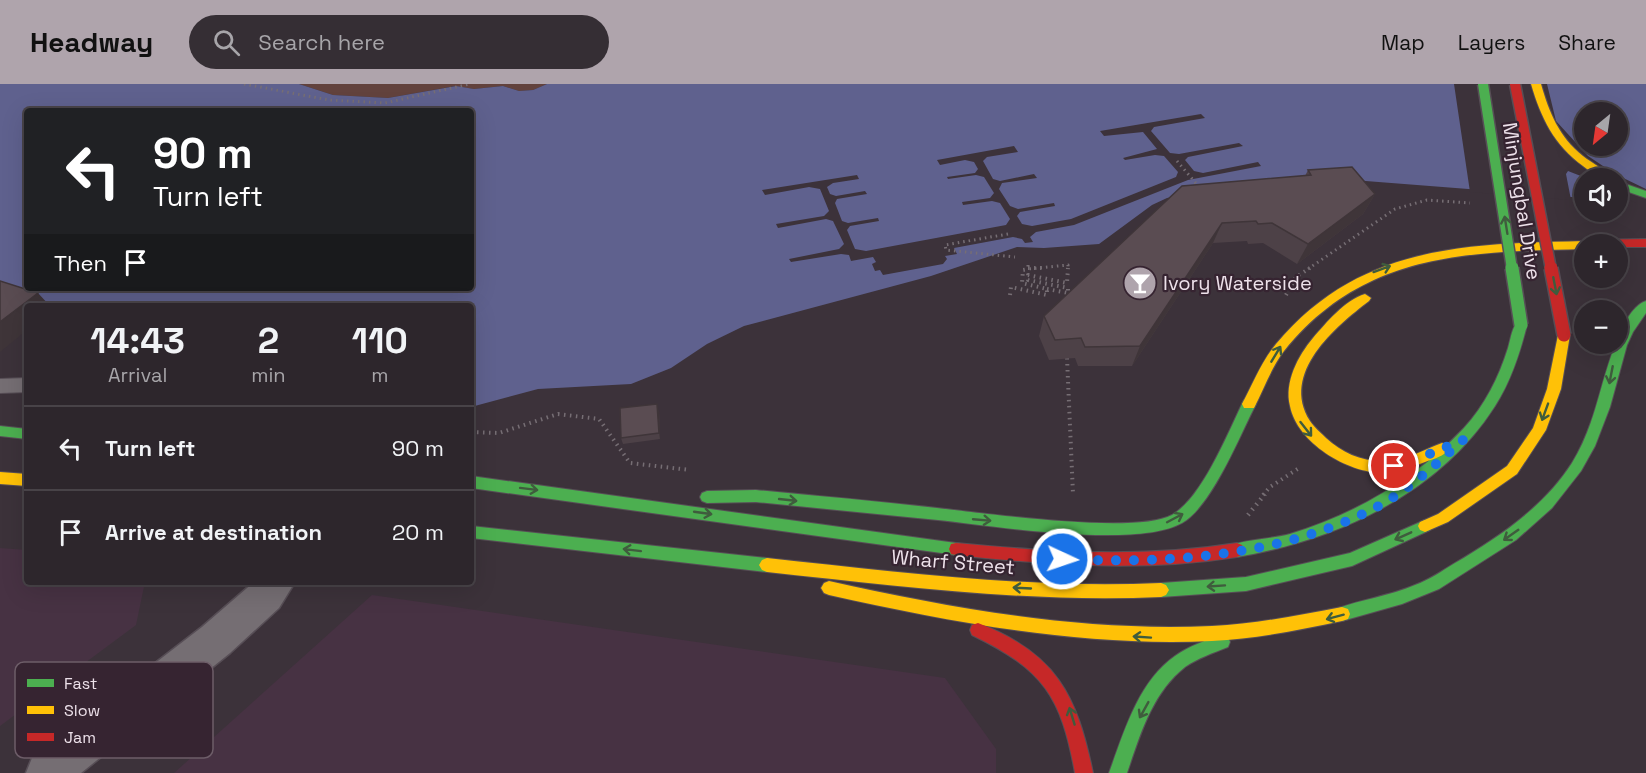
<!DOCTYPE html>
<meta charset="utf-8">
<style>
body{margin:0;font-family:"Space Grotesk",sans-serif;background:#352e34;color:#f1f3f6;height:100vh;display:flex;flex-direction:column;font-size:22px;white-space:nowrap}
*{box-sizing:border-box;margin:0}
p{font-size:20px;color:#a7a5a9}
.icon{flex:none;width:33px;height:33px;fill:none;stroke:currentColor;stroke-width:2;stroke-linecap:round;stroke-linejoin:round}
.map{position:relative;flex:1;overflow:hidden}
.details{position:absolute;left:24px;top:219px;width:450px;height:282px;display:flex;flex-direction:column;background:#2d262c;border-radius:6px;box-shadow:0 6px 24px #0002,0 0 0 2px #484348}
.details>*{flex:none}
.banner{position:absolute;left:24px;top:24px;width:450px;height:183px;border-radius:6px;box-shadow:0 6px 24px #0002,0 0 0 2px #484348;background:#202124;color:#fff;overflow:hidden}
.needle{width:39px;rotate:209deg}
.tools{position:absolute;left:1574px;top:18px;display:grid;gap:12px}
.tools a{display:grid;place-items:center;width:54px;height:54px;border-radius:50%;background:#2d262c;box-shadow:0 6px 24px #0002,0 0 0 2px #484348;font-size:30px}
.pin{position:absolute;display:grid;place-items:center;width:51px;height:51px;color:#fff;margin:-26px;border:3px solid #fff;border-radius:50%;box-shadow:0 2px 6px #0007}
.me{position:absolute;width:66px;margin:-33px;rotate:93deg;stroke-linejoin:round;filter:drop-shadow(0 0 4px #0008)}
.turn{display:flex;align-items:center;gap:21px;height:126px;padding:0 30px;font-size:27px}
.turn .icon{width:78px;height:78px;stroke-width:2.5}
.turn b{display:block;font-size:42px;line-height:51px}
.then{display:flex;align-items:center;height:57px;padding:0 30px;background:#0003;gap:12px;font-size:22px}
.eta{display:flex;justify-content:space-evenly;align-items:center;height:102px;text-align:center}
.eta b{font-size:36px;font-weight:700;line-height:42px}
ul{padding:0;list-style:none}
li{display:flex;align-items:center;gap:18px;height:84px;padding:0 30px;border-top:2px solid #484348}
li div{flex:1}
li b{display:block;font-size:22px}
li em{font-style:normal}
header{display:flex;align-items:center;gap:36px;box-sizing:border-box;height:84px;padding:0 30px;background:#afa4ac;color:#111}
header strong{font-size:28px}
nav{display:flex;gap:33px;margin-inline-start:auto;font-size:21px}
.search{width:420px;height:54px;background:#352e34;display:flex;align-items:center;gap:15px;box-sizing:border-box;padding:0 21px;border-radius:33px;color:#a7a5a9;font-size:22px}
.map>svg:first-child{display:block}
.built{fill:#473243}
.green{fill:#62423d}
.water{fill:#5f618e;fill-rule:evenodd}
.pier{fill:#3c323a}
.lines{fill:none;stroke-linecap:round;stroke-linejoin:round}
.lane-casing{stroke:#574e56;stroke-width:2}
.street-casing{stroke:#574e56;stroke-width:3}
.fast-casing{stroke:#574e56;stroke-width:2}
.slow-casing{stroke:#574e56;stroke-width:2}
.jam-casing{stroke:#574e56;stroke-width:2}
.path-far2{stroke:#766e74;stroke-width:3;stroke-dasharray:1.5 4;stroke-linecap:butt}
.path-far1{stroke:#766e74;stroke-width:4;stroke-dasharray:1.5 4.5;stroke-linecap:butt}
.path{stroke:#766e74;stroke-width:4.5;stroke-dasharray:1.5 5;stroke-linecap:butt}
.lane{fill:#756e73;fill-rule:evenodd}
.street{fill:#756e73;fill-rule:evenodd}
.fast{fill:#4caf50;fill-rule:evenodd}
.slow{fill:#ffc107;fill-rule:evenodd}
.jam{fill:#c62828;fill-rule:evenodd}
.fast-bridge-far1-casing{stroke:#574e56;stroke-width:13;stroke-linecap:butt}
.fast-bridge-casing{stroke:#574e56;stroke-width:16;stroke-linecap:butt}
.jam-bridge-far1-casing{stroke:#574e56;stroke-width:13;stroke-linecap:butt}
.jam-bridge-casing{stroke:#574e56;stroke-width:16;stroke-linecap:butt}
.fast-bridge-far1{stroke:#4caf50;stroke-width:10}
.fast-bridge{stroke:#4caf50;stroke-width:13}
.jam-bridge-far1{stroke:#c62828;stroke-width:10}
.jam-bridge{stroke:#c62828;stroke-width:13}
.wall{fill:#4d4147}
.shaded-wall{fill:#3f3539}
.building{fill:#5a4c52;stroke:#3f3539;stroke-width:1.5}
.oneway{stroke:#3f5c3d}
.route{stroke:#1a73e8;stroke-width:10;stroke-dasharray:0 18}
.labels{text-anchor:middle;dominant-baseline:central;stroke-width:4.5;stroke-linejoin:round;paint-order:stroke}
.street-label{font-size:20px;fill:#ede1ea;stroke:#362431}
.poi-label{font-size:20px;fill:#ede1ea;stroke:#362431;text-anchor:start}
.key{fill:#362431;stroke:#6d5d68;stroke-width:1.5}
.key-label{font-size:16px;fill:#ede1ea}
</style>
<header>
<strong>Headway</strong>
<div class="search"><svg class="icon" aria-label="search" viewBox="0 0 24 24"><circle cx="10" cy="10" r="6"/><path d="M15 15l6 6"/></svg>Search here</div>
<nav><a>Map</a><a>Layers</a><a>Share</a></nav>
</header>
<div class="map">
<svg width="1646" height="689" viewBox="0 0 1646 689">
<rect width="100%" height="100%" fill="#3c323a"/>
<g class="built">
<path d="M0 464 27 466V498H145L136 541 0 642Z"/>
<path d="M372 511 945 594 996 665V689H174Z"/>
</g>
<path class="green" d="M299 0H547L533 6 519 7 503 2 474 5 455 2 388 14 333 11Z"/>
<path class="water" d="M0 0H299L333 11 388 14 456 2 474 5 503 2 519 7 533 6 547 0H1646V116H1617V94H1584V114L1340 95 1247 100 1167 114 1152 121 1099 160 1044 164 1017 163 931 192 744 242 707 260 671 284 631 300 538 305 471 323V222H43L0 209ZM27 27H471V204H27ZM1584 28H1617V62H1584Z"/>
<g class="pier">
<path d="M1454 0H1547L1556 37 1588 72 1615 90 1646 105V119H1636L1617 110V94H1586L1568 87 1566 90 1571 116 1470 108Z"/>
<path d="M1201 30 1205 34 1154 43 1151 47 1170 69 1179 70 1239 59 1243 62 1188 73 1185 76 1194 87 1203 89 1258 78 1261 82 1188 96 1074 141 1036 148 1030 153 1033 158 1025 159 1022 155 1013 153 954 164 957 170 945 172 947 175 943 180 883 191 880 186 875 187 872 180 876 178 873 173 851 177 849 171 841 170 791 178 789 175 839 165 844 160 833 137 826 135 778 144 776 140 824 132 829 127 820 105 809 103 765 111 762 106 857 91 859 95 833 99 827 103 830 110 836 112 865 107 867 110 837 115 835 119 842 137 848 139 878 134 879 137 850 142 847 146 855 165 866 167 1006 141 1010 135 1000 119 992 117 963 121 962 118 990 114 994 109 984 93 976 91 948 95 947 93 975 89 978 85 974 78 965 76 940 81 937 76 1014 62 1018 68 987 73 983 77 993 95 1000 97 1034 90 1037 94 1002 99 999 105 1010 122 1018 125 1054 119 1055 122 1020 128 1017 132 1022 140 1032 142 1071 135 1176 93 1178 88 1164 72 1155 71 1125 76 1123 74 1157 65 1143 48 1104 52 1100 47Z"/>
</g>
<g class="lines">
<g class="lane-casing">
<path id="lane" d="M27 294V308L0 309V295Z"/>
</g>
<g class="street-casing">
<path id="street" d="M254 498H295L279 524 230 569 81 689H26L32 674 202 543Z"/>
</g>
<g class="fast-casing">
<g id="fast">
<path d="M1617 97 1646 107V114L1617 104Z"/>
<path d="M1646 217V229L1633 248 1627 261 1610 323 1595 362 1581 387 1552 424 1516 456 1439 505 1402 520 1342 537 1336 535 1334 530 1336 525C1362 515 1390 512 1415 501 1429 496 1442 487 1455 479 1499 453 1544 423 1572 379 1580 366 1586 352 1591 338 1602 310 1617 226 1646 217Z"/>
<path d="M1521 237 1527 241C1520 269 1511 297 1495 322 1439 410 1337 456 1237 473L1232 471 1230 466 1232 461C1250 455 1271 455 1290 450 1356 430 1417 394 1464 344 1485 321 1499 293 1508 264 1511 255 1512 239 1521 237Z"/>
<path d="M1249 315 1256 320C1240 351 1212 422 1182 439 1136 465 993 442 938 436 877 430 817 424 756 418L707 419 702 417 700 413 702 409 707 407 756 406C816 412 877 417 937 424 984 429 1135 451 1172 431 1203 413 1228 348 1244 316Z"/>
<path d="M0 342 27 345V355L0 352Z"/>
<path d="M471 392 956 459 961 460 963 465 961 470 956 471 471 404Z"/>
<path d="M1425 436 1430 438 1432 442 1430 446 1352 482 1246 507 1161 513 1156 511 1153 506 1156 501 1161 499 1246 493 1350 469Z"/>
<path d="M471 442 767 474 772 476 775 481 772 486 767 488 471 454Z"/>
<path d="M1222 551 1228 553 1230 558 1228 563C1213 569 1198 574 1185 583 1152 609 1140 651 1127 689H1109C1124 648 1138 598 1175 572 1189 562 1206 556 1222 551Z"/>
</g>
</g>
<g class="slow-casing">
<g id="slow">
<path d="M1531 0H1541C1549 28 1559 53 1583 72 1592 79 1606 86 1612 94 1599 94 1593 90 1583 82 1554 61 1541 34 1531 0Z"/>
<path d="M1584 157 1589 160H1584V165C1467 168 1364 168 1284 267 1271 284 1264 305 1254 324H1244L1242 320C1253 300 1261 278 1276 260 1359 161 1465 160 1584 157Z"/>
<path d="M1365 210 1371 214 1369 217C1335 243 1280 289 1310 337 1314 343 1321 349 1326 354 1342 369 1363 378 1385 377 1405 377 1423 366 1442 359L1447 361 1449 365C1445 372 1433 375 1425 378 1413 383 1399 388 1385 389 1349 390 1297 359 1290 322 1284 298 1298 272 1313 254 1326 239 1345 216 1365 210Z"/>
<path d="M1564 247 1570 251 1561 305 1546 346 1517 390 1448 438 1425 448 1420 446 1418 442 1420 438 1438 430 1507 382 1533 344 1547 305 1558 251Z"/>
<path d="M0 388 27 390V402L0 400Z"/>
<path d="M767 474C898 488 1029 505 1161 499L1166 501 1169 506 1166 511 1161 513C1029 519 898 502 767 488L762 486 759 481 762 476Z"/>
<path d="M829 497C955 525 1082 548 1212 542 1256 540 1299 531 1342 523L1348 525 1350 530 1348 535 1342 537C1299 546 1256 555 1212 557 1082 563 955 539 829 511L824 509 821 504 824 499Z"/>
</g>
</g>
<g class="jam-casing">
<g id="jam">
<path d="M1646 155V163H1617V160H1584L1590 156Z"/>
<path d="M956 459C1050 468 1143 474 1237 459L1242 461 1244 466 1242 471 1237 473C1143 488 1050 481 956 471L951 470 949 465 951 460Z"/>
<path d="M978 539C1056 569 1077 611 1093 689H1075C1061 612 1044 586 972 551L970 546 972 541Z"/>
</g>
</g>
<g class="path-far2">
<path d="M244 0 329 16 385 19 470 0"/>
<path d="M1177 77 1200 104"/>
<path d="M1008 150 945 161 946 166 1015 173"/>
<path d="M1028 181V185L1068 181V185"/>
<path d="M1308 185 1395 125 1427 116 1470 119"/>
</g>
<g class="path-far1">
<path d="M1028 184H1043"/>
<path d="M1047 205 1068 209V204L1028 196V191L1067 199 1068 184"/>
<path d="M1010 211 1011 203 1047 211V205L1022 199 1023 186 1028 185"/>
<path d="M1286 211 1296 193 1310 184"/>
<path d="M1067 274 1073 410"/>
<path d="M471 348 499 349 558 330 599 335 630 379 690 386"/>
<path d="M1263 411 1270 403 1299 384"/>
</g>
<path class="path" d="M1248 431 1265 410"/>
<use href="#lane" class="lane"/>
<use href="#street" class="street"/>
<use href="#fast" class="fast"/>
<use href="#slow" class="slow"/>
<use href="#jam" class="jam"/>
<g class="fast-bridge-far1-casing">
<path id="fast-bridge-far1" d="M1483 0 1512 185"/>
</g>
<g class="fast-bridge-casing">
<path id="fast-bridge" d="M1512 184 1521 241"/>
</g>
<g class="jam-bridge-far1-casing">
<path id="jam-bridge-far1" d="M1515 0 1551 185"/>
</g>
<g class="jam-bridge-casing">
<path id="jam-bridge" d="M1551 184 1564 251"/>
</g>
<use href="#fast-bridge-far1" class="fast-bridge-far1"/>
<use href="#fast-bridge" class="fast-bridge"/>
<use href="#jam-bridge-far1" class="jam-bridge-far1"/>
<use href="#jam-bridge" class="jam-bridge"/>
</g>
<g class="wall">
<path d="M1308 86 1375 110 1363 130 1297 180 1263 159 1248 160 1247 157 1213 159 1132 282H1078L1075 274 1049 276 1039 252 1044 232 1305 92Z"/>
<path d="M659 326 660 355 623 360 621 354Z"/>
</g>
<g class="shaded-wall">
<path d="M1375 110 1363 130 1297 180 1308 160Z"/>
<path d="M1222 139 1213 159 1132 282 1140 262Z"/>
<path d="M38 209 50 222H27V246L0 268V238Z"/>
<path d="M657 320 659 326 660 355 659 349Z"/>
</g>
<g class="building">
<path d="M1352 83 1375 110 1308 160 1272 139 1258 140 1256 137 1222 139 1140 262 1085 263 1081 254 1055 256 1044 232 1182 102 1311 91 1308 86Z"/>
<path d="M0 197 38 209 0 238Z"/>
<path d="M657 320 659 349 621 354 620 324Z"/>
</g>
<defs><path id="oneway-shaft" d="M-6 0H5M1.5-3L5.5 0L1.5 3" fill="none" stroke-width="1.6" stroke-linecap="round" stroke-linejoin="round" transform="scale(1.5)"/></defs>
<g class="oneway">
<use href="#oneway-shaft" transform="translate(1506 141) rotate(-99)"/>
<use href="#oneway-shaft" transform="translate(1382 185) rotate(-20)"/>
<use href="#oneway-shaft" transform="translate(1555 202) rotate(79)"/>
<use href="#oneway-shaft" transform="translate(1276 270) rotate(-59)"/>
<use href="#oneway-shaft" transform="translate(1611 291) rotate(101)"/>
<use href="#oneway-shaft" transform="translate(1545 328) rotate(110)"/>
<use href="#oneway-shaft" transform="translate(1306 345) rotate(52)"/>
<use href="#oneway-shaft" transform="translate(529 405) rotate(7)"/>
<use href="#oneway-shaft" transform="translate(788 416) rotate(6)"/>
<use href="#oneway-shaft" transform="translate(703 429) rotate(8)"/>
<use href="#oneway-shaft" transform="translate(1175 434) rotate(-28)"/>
<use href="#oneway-shaft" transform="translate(982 436) rotate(5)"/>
<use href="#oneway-shaft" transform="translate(1511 451) rotate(145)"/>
<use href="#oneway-shaft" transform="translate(1403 452) rotate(156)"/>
<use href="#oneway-shaft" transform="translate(632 466) rotate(-173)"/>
<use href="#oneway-shaft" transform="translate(1216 502) rotate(176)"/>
<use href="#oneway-shaft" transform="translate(1022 504) rotate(-177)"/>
<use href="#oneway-shaft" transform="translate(1335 533) rotate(165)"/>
<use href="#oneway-shaft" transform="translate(1142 553) rotate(-176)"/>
<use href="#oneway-shaft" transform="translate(1144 626) rotate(119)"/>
<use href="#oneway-shaft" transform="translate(1072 632) rotate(-107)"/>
</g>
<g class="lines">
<path class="route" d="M1062 475C1166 480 1279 473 1373 425 1407 408 1435 381 1463 356L1420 374 1394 382"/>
</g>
<defs>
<g id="bar-disc" transform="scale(1.725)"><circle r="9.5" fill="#afa4ac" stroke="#362431"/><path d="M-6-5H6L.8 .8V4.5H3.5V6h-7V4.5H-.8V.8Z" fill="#fff"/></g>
</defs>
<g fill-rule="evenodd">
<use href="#bar-disc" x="1140" y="199"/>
</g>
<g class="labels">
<g class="street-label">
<text transform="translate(1522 117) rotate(81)">Minjungbal Drive</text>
<text transform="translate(953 478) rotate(5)">Wharf Street</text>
</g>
<g class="poi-label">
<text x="1163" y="199">Ivory Waterside</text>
</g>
</g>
<rect x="15" y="578" width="198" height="96" rx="9" class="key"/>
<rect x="27" y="595" width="27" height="8" fill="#4caf50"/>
<rect x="27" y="622" width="27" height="8" fill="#ffc107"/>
<rect x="27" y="649" width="27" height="8" fill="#c62828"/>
<g class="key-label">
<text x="64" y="605">Fast</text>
<text x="64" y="632">Slow</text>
<text x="64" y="659">Jam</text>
</g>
</svg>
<div class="tools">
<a><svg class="needle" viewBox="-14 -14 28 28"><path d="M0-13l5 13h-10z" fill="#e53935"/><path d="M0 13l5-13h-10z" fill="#a7a5a9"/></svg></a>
<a><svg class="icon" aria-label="sound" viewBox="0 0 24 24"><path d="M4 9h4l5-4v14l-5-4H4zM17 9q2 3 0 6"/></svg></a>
<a>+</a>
<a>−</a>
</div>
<div class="pin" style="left:1394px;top:382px;background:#d93025"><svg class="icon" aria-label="arrive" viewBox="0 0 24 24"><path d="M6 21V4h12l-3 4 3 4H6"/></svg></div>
<svg class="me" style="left:1062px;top:475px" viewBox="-20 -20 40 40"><circle r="17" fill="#1a73e8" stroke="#fff" stroke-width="3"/><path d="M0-11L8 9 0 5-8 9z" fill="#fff"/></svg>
<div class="banner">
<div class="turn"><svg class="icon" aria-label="left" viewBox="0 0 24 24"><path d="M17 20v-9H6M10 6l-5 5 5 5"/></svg><div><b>90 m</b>Turn left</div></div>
<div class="then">Then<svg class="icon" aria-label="arrive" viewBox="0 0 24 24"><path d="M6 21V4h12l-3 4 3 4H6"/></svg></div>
</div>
<section class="details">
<div class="eta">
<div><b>14:43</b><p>Arrival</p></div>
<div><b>2</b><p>min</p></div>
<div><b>110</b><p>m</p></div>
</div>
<ul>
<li><svg class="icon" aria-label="left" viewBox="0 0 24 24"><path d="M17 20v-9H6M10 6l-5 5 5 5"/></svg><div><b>Turn left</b></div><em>90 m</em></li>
<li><svg class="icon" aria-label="arrive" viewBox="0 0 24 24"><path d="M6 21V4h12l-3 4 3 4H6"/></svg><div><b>Arrive at destination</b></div><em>20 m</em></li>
</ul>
</section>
</div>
